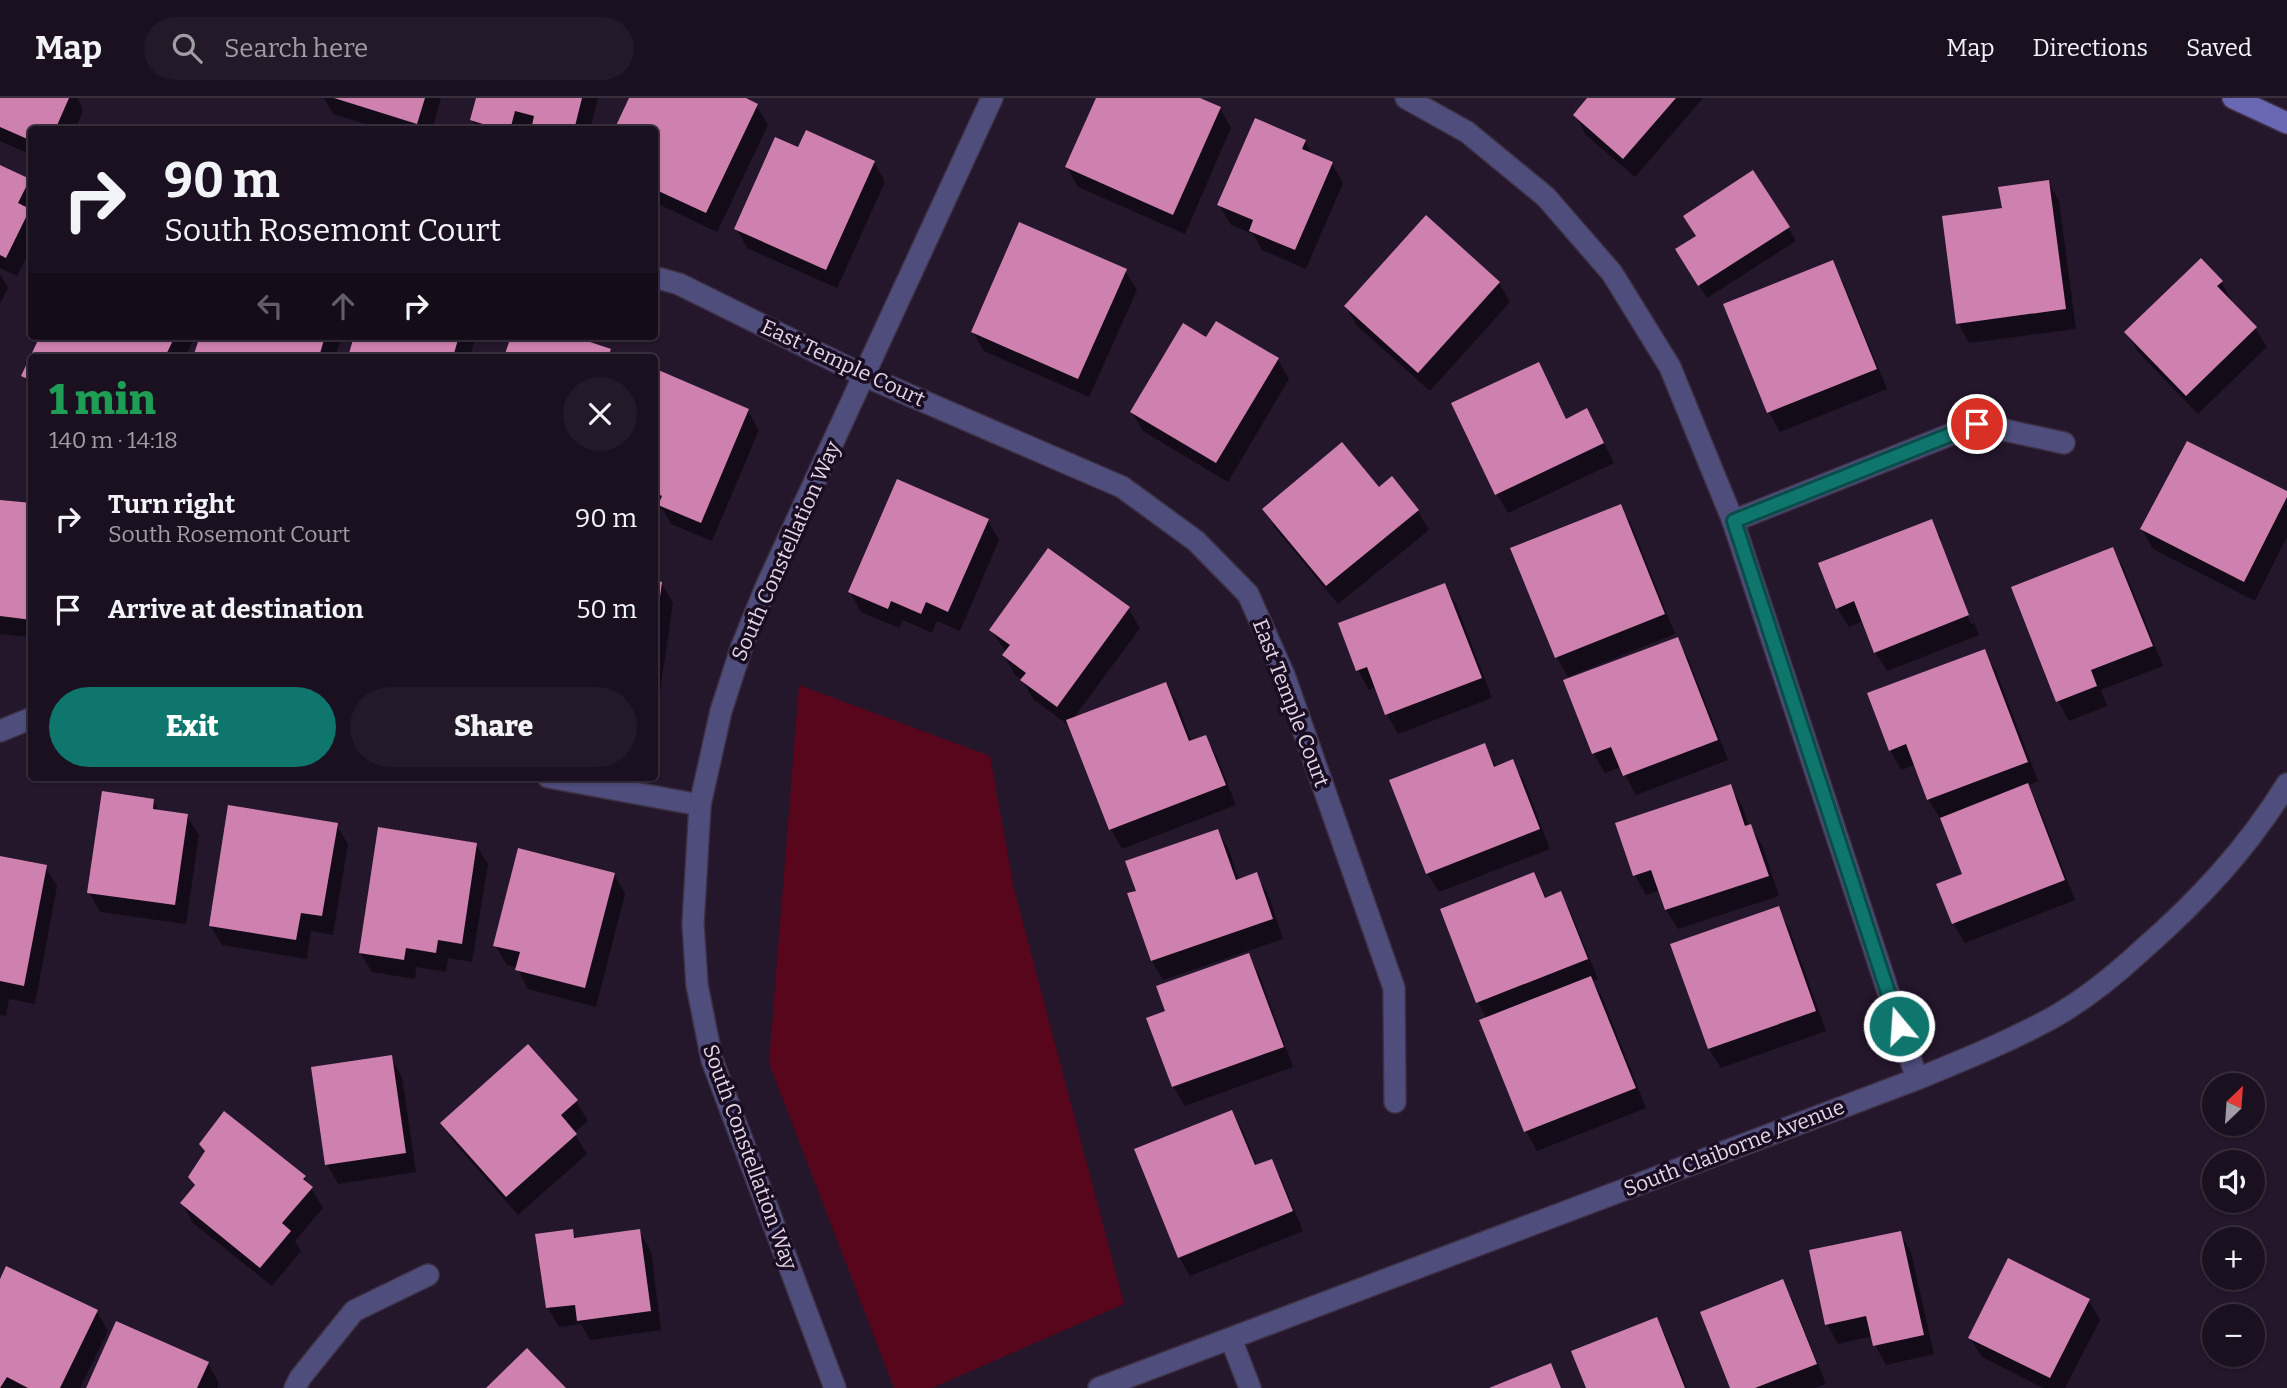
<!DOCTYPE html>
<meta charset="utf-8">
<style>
body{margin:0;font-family:Bitter,serif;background:#241929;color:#f1f3f6;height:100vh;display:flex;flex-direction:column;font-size:26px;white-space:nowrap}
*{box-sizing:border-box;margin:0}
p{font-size:23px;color:#a09da5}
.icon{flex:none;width:38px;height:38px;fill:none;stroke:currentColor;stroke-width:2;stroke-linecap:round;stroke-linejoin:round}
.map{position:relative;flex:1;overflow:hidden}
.drawer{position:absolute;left:28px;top:256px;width:630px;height:427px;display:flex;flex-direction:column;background:#1b1020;border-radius:7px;box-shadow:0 2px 5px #0004,0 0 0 2px #39303e}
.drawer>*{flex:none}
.guide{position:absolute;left:28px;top:28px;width:630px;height:214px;border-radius:7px;box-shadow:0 2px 5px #0004,0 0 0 2px #39303e;background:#1b1020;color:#f1f3f6;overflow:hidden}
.needle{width:46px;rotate:25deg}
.buttons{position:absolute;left:2202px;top:975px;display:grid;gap:14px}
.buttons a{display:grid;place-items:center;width:63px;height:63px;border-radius:50%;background:#1b1020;box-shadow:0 2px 5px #0004,0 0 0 2px #39303e;font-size:35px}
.pin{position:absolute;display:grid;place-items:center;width:60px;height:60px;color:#fff;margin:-30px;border:4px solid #fff;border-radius:50%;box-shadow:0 2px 7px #0007}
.me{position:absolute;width:77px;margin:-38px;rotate:342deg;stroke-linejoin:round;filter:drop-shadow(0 0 5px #0008)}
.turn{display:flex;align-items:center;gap:24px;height:147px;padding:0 21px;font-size:32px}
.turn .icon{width:91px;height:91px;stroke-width:2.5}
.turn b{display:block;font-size:49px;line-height:60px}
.lanes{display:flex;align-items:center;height:66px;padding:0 21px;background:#0003;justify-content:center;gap:35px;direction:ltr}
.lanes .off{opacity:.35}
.round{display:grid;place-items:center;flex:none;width:74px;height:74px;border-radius:37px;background:#241929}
.headline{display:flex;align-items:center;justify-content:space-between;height:119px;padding:0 21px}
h1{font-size:42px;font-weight:800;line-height:52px;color:#1e9e55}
.button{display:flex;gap:14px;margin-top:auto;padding:14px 21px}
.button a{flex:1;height:80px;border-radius:42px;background:#0f766e;color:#fff;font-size:28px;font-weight:800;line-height:80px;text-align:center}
.button a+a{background:#241929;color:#f1f3f6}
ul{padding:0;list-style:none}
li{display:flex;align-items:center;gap:21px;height:91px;padding:0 21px}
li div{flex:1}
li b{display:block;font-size:26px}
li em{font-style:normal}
header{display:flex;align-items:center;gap:42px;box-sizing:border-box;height:98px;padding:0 35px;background:#1b1020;border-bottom:2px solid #39303e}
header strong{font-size:33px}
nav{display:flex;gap:38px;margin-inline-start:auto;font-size:24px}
.search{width:490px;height:63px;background:#241929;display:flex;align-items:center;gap:18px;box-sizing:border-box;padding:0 24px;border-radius:38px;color:#a09da5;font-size:26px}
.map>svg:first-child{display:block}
.green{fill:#57061c}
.shadow{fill:#0007}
.building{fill:#ce80af}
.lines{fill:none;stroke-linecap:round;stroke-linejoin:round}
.street-casing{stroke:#3e3145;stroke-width:24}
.secondary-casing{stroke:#3e3145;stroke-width:24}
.street{stroke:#4e4d7c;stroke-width:21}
.secondary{stroke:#6a67b4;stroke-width:21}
.route-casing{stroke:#0a4d48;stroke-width:18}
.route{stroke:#0f766e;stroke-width:12}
.labels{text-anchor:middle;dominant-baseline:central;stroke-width:7;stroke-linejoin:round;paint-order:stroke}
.street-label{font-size:21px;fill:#e1d7e6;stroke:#1a0c21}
</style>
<header>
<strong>Map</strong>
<div class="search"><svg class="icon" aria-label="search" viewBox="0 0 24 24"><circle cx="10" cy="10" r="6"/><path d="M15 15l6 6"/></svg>Search here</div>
<nav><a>Map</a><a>Directions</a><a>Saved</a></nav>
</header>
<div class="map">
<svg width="2287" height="1290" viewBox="0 0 2287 1290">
<rect width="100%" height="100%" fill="#24162b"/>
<path class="green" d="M799 587 990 658 1014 791 1124 1206 932 1290H894L769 965Z"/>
<g class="shadow">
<path d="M0 0H77L83 12 75 32H32V57L0 43Z"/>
<path d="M324 0H441L432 32H385L333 16Z"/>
<path d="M477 0H598L590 32H477L472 22Z"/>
<path d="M631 0H742L756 7 768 27 717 134 654 104V32Z"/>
<path d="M1097 0H1196L1220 11 1231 30 1185 136 1078 89 1067 69Z"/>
<path d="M1590 0H1703L1635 79 1586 37 1575 17Z"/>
<path d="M1305 43 1313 58 1332 66 1343 85 1306 171 1262 152 1253 136 1231 127 1219 107Z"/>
<path d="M799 52 874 64 885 84 837 190 747 150 736 130Z"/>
<path d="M0 69 29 83 32 88V149L17 178 0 170Z"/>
<path d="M2048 84 2059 103 2076 231 1969 245 1958 225 2004 112Z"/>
<path d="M1788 130 1796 143 1707 200 1685 165 1698 139Z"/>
<path d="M1832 165 1843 184 1887 291 1780 334 1769 314 1725 207Z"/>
<path d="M1125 173 1137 192 1089 299 984 253 973 234Z"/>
<path d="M0 176 8 190 0 206Z"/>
<path d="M2221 184 2232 203 2231 205 2255 230 2267 249 2198 316 2138 254 2127 235Z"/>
<path d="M1499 185 1510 204 1430 293 1357 228 1346 208Z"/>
<path d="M42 238H190L193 243 185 259H32Z"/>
<path d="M201 238H339L341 241 335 259H195Z"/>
<path d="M355 238H476L470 259H350Z"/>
<path d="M1207 241 1278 262 1289 281 1228 384 1143 333 1132 314Z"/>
<path d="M32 260V293L23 278Z"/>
<path d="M657 273 748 313 759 332 712 443 671 426 663 412 654 408V279Z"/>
<path d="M1549 286 1567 322 1587 313 1614 365 1508 415 1497 396Z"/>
<path d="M1379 391 1418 413 1429 432 1338 506 1275 430 1264 411Z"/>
<path d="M2287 395V439L2255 503 2153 451 2142 431Z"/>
<path d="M0 403 32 407V539L0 536Z"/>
<path d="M1621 409 1632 428 1675 536 1568 579 1557 559 1513 451Z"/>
<path d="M988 423 999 442 960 533 937 523 932 535 903 522 899 530 861 514 850 494Z"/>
<path d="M1931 423 1942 442H1938L1971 526 1974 525 1942 442 1979 537 1887 573 1875 554 1863 523 1849 529 1837 510Z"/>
<path d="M2113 451 2124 471 2163 568 2101 592 2107 608 2069 623 2058 603 2013 490Z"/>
<path d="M654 484 661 485 673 505 655 627Z"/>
<path d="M1444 487 1456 506 1492 600 1398 636 1387 616 1376 589 1369 592 1358 572Z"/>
<path d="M1128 510 1140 530 1073 621 1166 586 1177 605 1192 644 1205 639 1217 659 1236 707 1122 751 1111 731 1070 628 1034 602 1022 582 1015 577 1004 557 1006 554 991 532Z"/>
<path d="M1677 541 1688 560 1728 662 1636 697 1621 669 1605 675 1594 656 1565 583Z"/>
<path d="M1984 553 1996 573 2038 683 2027 688 2038 707 2075 802 1965 845 1953 825 1964 777 1942 720H1940L1928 701 1916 666 1901 672 1890 652 1869 596Z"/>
<path d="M1484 647 1497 670 1512 664 1524 683 1550 751 1439 794 1427 775Z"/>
<path d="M1730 689 1742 708 1749 728H1750L1762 747 1779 798 1678 831 1666 812 1660 792 1646 797 1635 777Z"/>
<path d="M153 702 159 714 187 718 199 737 186 826 100 814 89 794Z"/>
<path d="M336 727 348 746 333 837 311 833 307 861 222 847 210 827Z"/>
<path d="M1218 733 1229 752 1239 783 1256 777 1268 796 1283 841 1163 882 1152 863 1129 797 1138 794Z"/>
<path d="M476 747 488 766 472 864 448 860 446 874 416 869 415 881 372 874 360 855Z"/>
<path d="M0 760 45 769 57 788 35 906 9 901 6 918 0 917Z"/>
<path d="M614 776 625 796 596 909 528 891 517 870 507 867 495 847Z"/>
<path d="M1534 777 1547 801 1560 795 1571 815 1598 881 1593 883 1602 899 1646 1010 1537 1053 1526 1033 1482 923 1487 921 1478 904 1442 812Z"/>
<path d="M1778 810 1789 830 1826 933 1721 970 1709 951 1673 847Z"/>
<path d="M1248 857 1259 876 1293 969 1185 1008 1173 988 1167 914Z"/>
<path d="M391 959 402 979 416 1074 338 1086 327 1066Z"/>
<path d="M576 1003 588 1023 574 1035 587 1056 518 1117 454 1044 442 1025Z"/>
<path d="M1232 1014 1243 1033 1257 1068 1271 1063 1282 1082 1303 1133 1190 1178 1179 1159Z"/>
<path d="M190 1079H304L323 1110 295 1143 301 1153 272 1188 193 1125 182 1105 196 1090Z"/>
<path d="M572 1133 577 1142 639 1133 651 1153 661 1232 590 1242 581 1226 559 1229 548 1210 537 1138Z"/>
<path d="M1900 1135 1911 1154 1934 1256 1886 1267 1875 1247 1873 1238 1838 1246 1827 1226Z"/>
<path d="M1782 1183 1793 1203 1826 1286 1815 1290H1732Z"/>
<path d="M0 1185 97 1214 108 1233 80 1290H0Z"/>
<path d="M2088 1202 2100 1222 2065 1290H2043L1982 1259 1970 1240Z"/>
<path d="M1656 1221 1667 1240 1687 1290H1588Z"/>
<path d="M208 1266 219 1285 217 1290H88Z"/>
</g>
<g class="building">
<path d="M0 0H69L55 32H32V43L0 29Z"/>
<path d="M334 0H425L417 26Z"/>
<path d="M476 0H582L574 32H531L534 18 515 13 510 32H502L470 22Z"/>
<path d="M629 0H746L758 6 706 115 654 91V32H614Z"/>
<path d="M1096 0H1200L1221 9 1173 117 1065 69Z"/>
<path d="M1587 0H1676L1623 61 1573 17Z"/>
<path d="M1255 20 1306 42 1302 51 1333 64 1295 152 1249 133 1253 122 1217 107Z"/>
<path d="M806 32 875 63 826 172 734 131 775 39 798 49Z"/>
<path d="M0 67 30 81 18 105 30 111 6 160 0 157Z"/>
<path d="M1753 72 1790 129 1698 188 1675 151 1696 138 1683 118Z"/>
<path d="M2049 82 2066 211 1956 226 1942 118 2002 110 1998 89Z"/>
<path d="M1426 117 1500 184 1418 275 1344 208Z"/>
<path d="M1019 124 1127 171 1078 281 971 234Z"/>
<path d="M2201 160 2223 183 2217 188 2257 229 2186 298 2124 234Z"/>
<path d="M1833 162 1877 271 1767 315 1723 206Z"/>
<path d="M1216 223 1279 260 1216 365 1130 314 1183 225 1206 239Z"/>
<path d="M40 238H175L165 259H32V283L21 278Z"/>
<path d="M200 238H325L319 259H193Z"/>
<path d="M354 238H459L453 259H348Z"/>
<path d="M511 238H572L611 251 608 259H504Z"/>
<path d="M1539 264 1566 321 1587 310 1604 345 1495 397 1451 305Z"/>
<path d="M656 271 749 311 701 425 658 407 662 398 654 394Z"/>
<path d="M2187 343 2287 393V399L2244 484 2140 431Z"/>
<path d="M1342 344 1379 389 1392 378 1419 412 1326 488 1262 411Z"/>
<path d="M897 381 989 421 948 514 926 504 921 516 891 503 888 511 848 494Z"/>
<path d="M0 402 32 405V522L0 518Z"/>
<path d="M1621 406 1665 516 1555 560 1510 450Z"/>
<path d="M1932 421 1969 517 1874 555 1854 503 1836 511 1818 465Z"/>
<path d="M2113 449 2153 548 2091 572 2097 588 2056 604 2011 489Z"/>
<path d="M1048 450 1130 509 1057 609 1020 582 1026 575 1002 557 1010 547 989 532Z"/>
<path d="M654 482 662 484 656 529H654Z"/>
<path d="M1445 485 1482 580 1385 617 1367 569 1356 573 1338 525Z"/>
<path d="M1678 539 1718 642 1623 678 1611 649 1592 656 1563 582Z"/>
<path d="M1985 551 2028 664 1927 702 1906 646 1889 653 1867 595Z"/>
<path d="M1166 584 1189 643 1206 637 1226 687 1109 732 1066 622Z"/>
<path d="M1485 645 1494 669 1513 661 1540 731 1426 776 1389 682Z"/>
<path d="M2028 685 2065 782 1952 826 1936 786 1962 776 1940 720Z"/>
<path d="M1731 686 1745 728 1751 726 1769 778 1665 812 1651 772 1633 778 1615 725Z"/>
<path d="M102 693 154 701 153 711 188 716 175 807 87 795Z"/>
<path d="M228 707 338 725 322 818 301 815 296 842 209 828Z"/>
<path d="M378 729 477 745 462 846 438 842 436 855 406 850 404 862 359 855Z"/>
<path d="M1218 731 1236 782 1257 774 1273 821 1151 863 1127 795 1136 793 1125 763Z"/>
<path d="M518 750 615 775 585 890 515 872 520 854 493 848Z"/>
<path d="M0 758 47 767 24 888 0 883Z"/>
<path d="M1534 774 1545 800 1561 793 1588 861 1476 905 1440 811Z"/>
<path d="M1779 808 1816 913 1708 951 1670 846Z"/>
<path d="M1249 855 1284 949 1172 989 1146 920 1165 913 1156 888Z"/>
<path d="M1591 878 1636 990 1524 1034 1479 922Z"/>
<path d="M528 946 578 1002 561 1017 577 1036 506 1099 440 1025Z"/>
<path d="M392 957 406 1055 325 1067 311 969Z"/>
<path d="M1232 1012 1255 1067 1272 1061 1293 1113 1178 1160 1134 1051Z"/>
<path d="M224 1013 306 1078 303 1081 313 1089 282 1125 291 1133 260 1170 180 1105 195 1087 188 1079 205 1053 199 1046Z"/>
<path d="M573 1131 574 1140 640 1131 651 1213 577 1223 575 1207 546 1210 535 1136Z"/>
<path d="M1901 1133 1924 1237 1873 1248 1866 1218 1825 1227 1809 1152Z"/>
<path d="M2008 1160 2090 1201 2050 1280 1968 1240Z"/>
<path d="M6 1168 98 1212 60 1290H28L7 1279 0 1290V1181Z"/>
<path d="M1783 1181 1817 1266 1755 1290H1730L1700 1214Z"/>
<path d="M1657 1219 1685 1290H1586L1571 1253Z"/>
<path d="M116 1223 209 1264 197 1290H86Z"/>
<path d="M527 1250 566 1290H486Z"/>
<path d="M1551 1265 1561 1290H1489Z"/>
</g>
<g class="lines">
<g class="street-casing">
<g id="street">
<path d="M1406 0 1467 34 1546 99 1612 175 1670 269 1733 423 1917 981"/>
<path d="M654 179 679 186 865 278 1122 389 1196 443 1248 496 1284 577 1394 890 1395 1004"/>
<path d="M1733 423 1977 326 2064 345"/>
<path d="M0 633 32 620"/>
<path d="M548 679 700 707"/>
<path d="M1231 1241 1250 1290"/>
<path d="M295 1290 300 1280 354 1213 428 1177"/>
<path d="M835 1290 712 962 697 887 693 826 700 707 721 613 742 548 766 489 992 0"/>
<path d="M1099 1290 1917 981C1963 962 2008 944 2052 920 2084 902 2114 878 2141 853 2198 803 2247 751 2287 686"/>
</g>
</g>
<g class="secondary-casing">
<path id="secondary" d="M2233 0 2287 25"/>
</g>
<use href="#street" class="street"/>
<use href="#secondary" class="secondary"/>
</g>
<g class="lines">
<g class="route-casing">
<path id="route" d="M1899 928 1734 423 1977 326"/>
</g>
<use href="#route" class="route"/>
</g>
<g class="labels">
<g class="street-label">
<text transform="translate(843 265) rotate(25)">East Temple Court</text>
<text transform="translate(786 453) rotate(-66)">South Constellation Way</text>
<text transform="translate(1291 605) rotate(69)">East Temple Court</text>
<text transform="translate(1734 1050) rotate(-21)">South Claiborne Avenue</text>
<text transform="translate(750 1059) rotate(70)">South Constellation Way</text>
</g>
</g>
</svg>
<div class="buttons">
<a><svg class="needle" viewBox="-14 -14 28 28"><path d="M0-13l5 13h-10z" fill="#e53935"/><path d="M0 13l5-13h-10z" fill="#a09da5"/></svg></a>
<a><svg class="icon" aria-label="sound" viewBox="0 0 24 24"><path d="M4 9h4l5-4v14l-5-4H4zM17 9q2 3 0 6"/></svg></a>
<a>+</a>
<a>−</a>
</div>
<div class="pin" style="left:1977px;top:326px;background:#d93025"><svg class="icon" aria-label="arrive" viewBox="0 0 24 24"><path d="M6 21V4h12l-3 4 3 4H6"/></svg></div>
<svg class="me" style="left:1899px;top:928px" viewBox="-20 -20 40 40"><circle r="17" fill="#0f766e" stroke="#fff" stroke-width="3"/><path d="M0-11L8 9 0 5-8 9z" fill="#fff"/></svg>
<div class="guide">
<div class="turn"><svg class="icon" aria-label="right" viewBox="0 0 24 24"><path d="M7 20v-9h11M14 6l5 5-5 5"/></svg><div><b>90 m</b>South Rosemont Court</div></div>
<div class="lanes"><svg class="icon off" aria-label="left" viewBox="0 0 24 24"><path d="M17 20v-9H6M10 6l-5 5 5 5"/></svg><svg class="icon off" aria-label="ahead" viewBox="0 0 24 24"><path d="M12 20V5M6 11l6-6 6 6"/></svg><svg class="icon" aria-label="right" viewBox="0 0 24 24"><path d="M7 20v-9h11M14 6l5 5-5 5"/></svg></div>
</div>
<section class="drawer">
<div class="headline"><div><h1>1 min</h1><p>140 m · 14:18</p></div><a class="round"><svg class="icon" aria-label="close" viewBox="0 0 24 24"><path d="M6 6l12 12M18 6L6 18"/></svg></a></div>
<ul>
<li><svg class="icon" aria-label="right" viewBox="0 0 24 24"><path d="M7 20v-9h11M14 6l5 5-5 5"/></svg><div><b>Turn right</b><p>South Rosemont Court</p></div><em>90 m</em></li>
<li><svg class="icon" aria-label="arrive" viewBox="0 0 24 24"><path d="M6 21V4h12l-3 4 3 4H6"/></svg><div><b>Arrive at destination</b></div><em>50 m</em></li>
</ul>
<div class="button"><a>Exit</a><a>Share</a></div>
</section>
</div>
